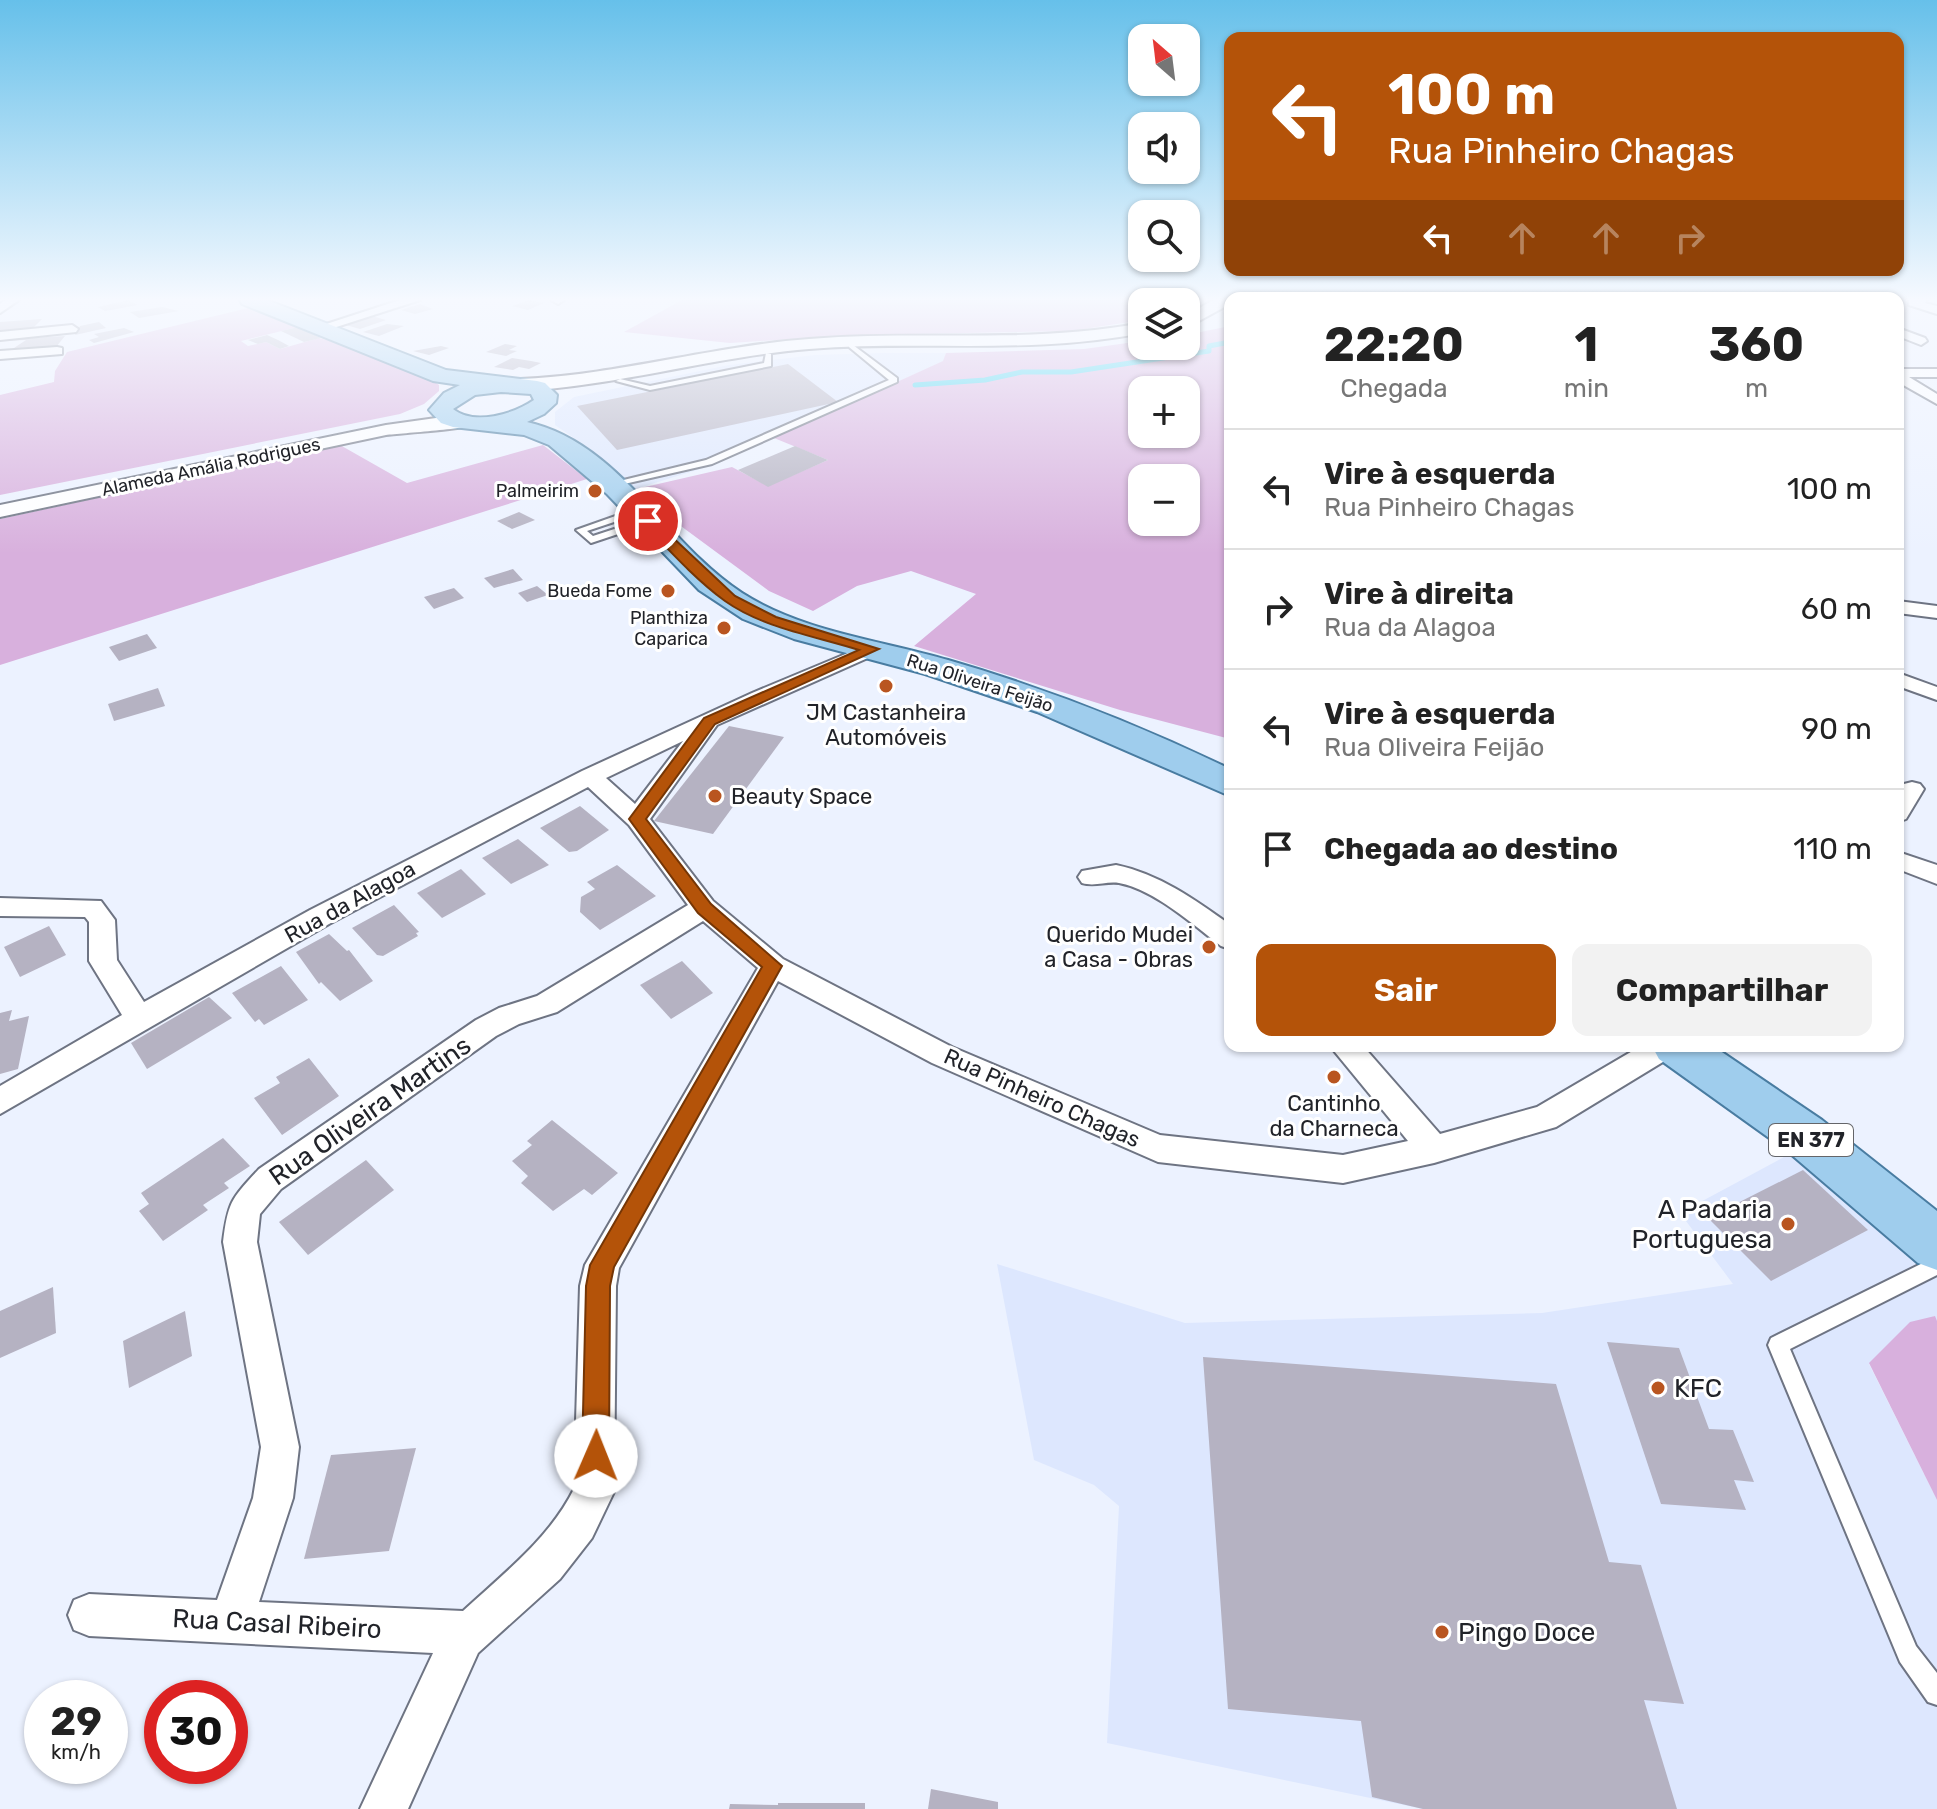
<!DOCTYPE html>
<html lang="pt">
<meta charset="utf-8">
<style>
body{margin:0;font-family:Rubik,sans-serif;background:#f2f2f2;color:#222;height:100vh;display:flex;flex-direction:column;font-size:30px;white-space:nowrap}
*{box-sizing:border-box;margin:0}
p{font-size:26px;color:#767676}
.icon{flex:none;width:44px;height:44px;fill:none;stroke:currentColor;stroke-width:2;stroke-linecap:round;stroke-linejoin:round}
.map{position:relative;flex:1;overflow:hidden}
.sheet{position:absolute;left:1224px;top:292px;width:680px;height:760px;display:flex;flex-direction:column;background:#fff;border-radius:16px;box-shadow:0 2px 6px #0004}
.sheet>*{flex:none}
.guide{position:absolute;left:1224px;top:32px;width:680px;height:244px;border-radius:16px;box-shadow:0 2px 6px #0004;background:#b45309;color:#fff;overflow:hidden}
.needle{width:52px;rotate:332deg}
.buttons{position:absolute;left:1128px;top:24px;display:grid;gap:16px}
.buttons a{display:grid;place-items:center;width:72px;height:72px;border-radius:16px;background:#fff;box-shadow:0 2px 6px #0004;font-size:40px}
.speed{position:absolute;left:24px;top:1680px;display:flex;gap:16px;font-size:40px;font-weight:700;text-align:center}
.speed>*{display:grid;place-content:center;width:104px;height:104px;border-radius:50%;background:#fff;box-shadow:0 2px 6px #0004;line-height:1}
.speed small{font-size:20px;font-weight:400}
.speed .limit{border:12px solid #d22;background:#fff;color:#111}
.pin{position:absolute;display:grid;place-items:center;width:68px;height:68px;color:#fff;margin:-34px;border:4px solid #fff;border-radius:50%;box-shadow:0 2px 8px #0007}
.me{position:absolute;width:88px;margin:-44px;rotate:1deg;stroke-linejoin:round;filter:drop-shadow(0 0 6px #0008)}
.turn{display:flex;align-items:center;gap:28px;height:168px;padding:0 32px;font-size:36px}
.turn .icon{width:104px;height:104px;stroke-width:2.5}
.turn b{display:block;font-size:56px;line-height:68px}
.lanes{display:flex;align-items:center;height:76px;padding:0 32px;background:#0003;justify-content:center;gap:40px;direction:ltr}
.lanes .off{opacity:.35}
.eta{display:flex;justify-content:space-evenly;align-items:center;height:136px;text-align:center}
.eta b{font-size:48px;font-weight:700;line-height:56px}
.action{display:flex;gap:16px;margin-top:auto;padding:16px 32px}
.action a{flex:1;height:92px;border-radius:16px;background:#b45309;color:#fff;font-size:32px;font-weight:700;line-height:92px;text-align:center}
.action a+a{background:#f2f2f2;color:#222}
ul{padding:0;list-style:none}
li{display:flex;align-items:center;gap:24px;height:120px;padding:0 32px;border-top:2px solid #e0e0e0}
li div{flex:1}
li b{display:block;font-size:30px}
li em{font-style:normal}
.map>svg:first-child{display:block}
.built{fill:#dde7fe}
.green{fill:#d8b0dd;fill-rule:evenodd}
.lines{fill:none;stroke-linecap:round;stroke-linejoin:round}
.stream{stroke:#44d3ee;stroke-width:5}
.building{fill:#b5b2c2}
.service-casing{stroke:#6e7483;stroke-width:4}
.minor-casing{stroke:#6e7483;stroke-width:4}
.tertiary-casing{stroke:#6e7483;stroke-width:4}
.secondary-casing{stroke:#6e7483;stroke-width:4}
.primary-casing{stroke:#497ca1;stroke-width:4}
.service{fill:#fff;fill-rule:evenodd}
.minor{fill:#fff;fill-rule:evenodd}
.tertiary{fill:#fff;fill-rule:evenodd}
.secondary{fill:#fff;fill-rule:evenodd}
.primary{fill:#9fcded;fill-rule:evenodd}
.route{fill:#b45309;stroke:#753606;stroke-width:2}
.poi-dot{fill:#b95520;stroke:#fff;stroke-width:3}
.labels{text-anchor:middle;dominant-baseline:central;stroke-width:6;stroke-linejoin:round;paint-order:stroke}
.far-street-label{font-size:18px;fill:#212329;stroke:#fff}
.far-poi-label{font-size:18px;fill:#212329;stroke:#fff;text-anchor:end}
.shield{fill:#fff;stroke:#646569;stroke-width:2}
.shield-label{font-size:20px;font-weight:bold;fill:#212329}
.poi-label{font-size:22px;fill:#212329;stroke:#fff}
.street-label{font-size:22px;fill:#212329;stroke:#fff}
.near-street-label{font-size:26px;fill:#212329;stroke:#fff}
.near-poi-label{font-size:26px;fill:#212329;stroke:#fff;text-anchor:start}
</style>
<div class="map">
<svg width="1937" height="1809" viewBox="0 0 1937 1809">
<rect width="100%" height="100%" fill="#ecf2ff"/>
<g class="built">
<path d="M883 353H946L944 361 713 465 632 490 590 449 555 425V412L574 397 729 365 815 355Z"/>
<path d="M1799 1149 1937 1265V1321L1934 1316 1869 1364 1937 1500V1809H1423L1107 1743 1119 1506 1094 1485 1034 1460 997 1264 1185 1323 1542 1313 1733 1284 1680 1213Z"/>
</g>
<g class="green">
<path d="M682 300H1186L1142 302V320L1071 331 855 335 730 343 624 332Z"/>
<path d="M248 308 298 327 241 341 248 346 266 342 280 349 319 338 327 340 432 380 439 385V391L424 404 400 414 0 495V395L54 382 55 371 67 352Z"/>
<path d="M1230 326V739L1120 710 914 646 976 594 911 571 857 586 813 611 769 591 632 490 732 467 768 486 828 460 774 438 943 361 946 353 1084 349 1142 341V346H1186V335ZM1142 390H1186V434H1142ZM1142 478H1186V522H1142Z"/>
<path d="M340 445 407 483 543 445 587 479 0 665V519Z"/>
<path d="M1935 1316 1937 1321V1500L1869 1363 1910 1322Z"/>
</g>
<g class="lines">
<path class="stream" d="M915 385 985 380 1022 372H1071L1209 351V346L1230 342"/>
</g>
<g class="building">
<path d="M128 300 138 305 105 311 98 307Z"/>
<path d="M529 300 544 303 528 310 512 306Z"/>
<path d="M420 304 433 309 415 314 401 310Z"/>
<path d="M162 307 179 311 139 318 130 312Z"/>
<path d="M372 316 386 320 360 329 346 325Z"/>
<path d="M42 319 32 329 0 331V322Z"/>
<path d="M99 322 106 328 75 335 80 326Z"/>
<path d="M387 324 404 326 379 336 363 332Z"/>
<path d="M298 327 321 338 304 342 281 331Z"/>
<path d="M124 328 134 332 94 343 89 340 99 337 94 334Z"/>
<path d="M34 334 29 338 65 336 56 347 11 350 26 340 4 341 10 336Z"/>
<path d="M267 335 278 340 289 346 280 349 266 342 258 344 248 340Z"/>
<path d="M505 344 517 346 509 350 517 351 506 356 486 352Z"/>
<path d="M441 346 449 348 429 355 413 351Z"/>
<path d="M512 358 531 361 541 363 529 369 519 367 513 370 494 367Z"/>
<path d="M788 364 838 402 617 450 577 406Z"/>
<path d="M795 446 828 460 768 487 738 470Z"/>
<path d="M519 512 535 520 512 529 497 521Z"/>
<path d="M513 569 523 580 494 588 484 578Z"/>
<path d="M537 586 548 595 527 602 518 593Z"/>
<path d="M454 588 464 598 434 609 424 597Z"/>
<path d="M147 634 157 648 119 661 109 647Z"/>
<path d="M158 688 165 706 114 721 108 704Z"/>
<path d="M729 726 784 737 713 834 654 821Z"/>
<path d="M580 806 609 830 577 851 569 852 540 828Z"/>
<path d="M518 839 549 865 511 884 482 858Z"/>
<path d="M617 865 656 896 600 930 580 912 581 897 595 889 587 882Z"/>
<path d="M461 869 486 894 442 918 417 893Z"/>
<path d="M394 905 419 932 416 933 418 936 383 956 377 955 352 928Z"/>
<path d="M49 926 66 955 20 977 4 947Z"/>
<path d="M329 934 347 951 349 950 373 981 340 1001 321 982 319 984 296 952Z"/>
<path d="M682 961 713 993 671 1019 640 985Z"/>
<path d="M281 966 308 1000 264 1025 259 1019 255 1022 232 993Z"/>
<path d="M209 997 232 1018 147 1069 131 1043Z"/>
<path d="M12 1010 9 1021 29 1016 18 1069 0 1074V1013Z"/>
<path d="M309 1058 339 1096 282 1135 254 1098 280 1083 276 1077Z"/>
<path d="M552 1120 618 1173 592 1195 584 1189 553 1211 521 1183 528 1176 512 1161 532 1145 527 1141Z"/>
<path d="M223 1138 250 1166 224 1183 229 1188 203 1205 208 1210 163 1241 139 1211 149 1204 141 1193Z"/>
<path d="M366 1160 394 1190 308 1255 279 1222Z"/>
<path d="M1803 1170 1868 1230 1771 1281 1708 1218Z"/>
<path d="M53 1287 56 1333 0 1358V1311Z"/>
<path d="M185 1311 192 1356 129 1388 123 1341Z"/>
<path d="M1607 1342 1679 1348 1709 1429 1733 1430 1754 1482 1734 1480 1746 1510 1661 1504Z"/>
<path d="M1203 1357 1556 1384 1609 1562 1641 1565 1684 1704 1644 1700 1677 1809H1423L1372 1797 1361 1721 1228 1709Z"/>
<path d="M416 1448 389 1551 304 1559 331 1455Z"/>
<path d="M931 1789 998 1802V1809H928Z"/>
<path d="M778 1803H865V1809H729L730 1804 778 1805Z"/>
</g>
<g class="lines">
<g class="service-casing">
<g id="service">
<path d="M849 345H853L897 378V382L712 464 611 487 607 484 706 460 889 380 849 347Z"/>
<path d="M766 353 771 354V366L650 390 616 381 620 379 650 386 764 363Z"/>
<path d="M638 508 641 509V513L587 531 593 536 648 518 653 521 651 523 591 543 576 530Z"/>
<path d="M1937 1256V1275L1790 1349 1916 1646 1937 1673V1705L1928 1702 1900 1662 1768 1345 1771 1338Z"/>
</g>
</g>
<g class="minor-casing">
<g id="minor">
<path d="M5 300H19L0 313V304Z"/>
<path d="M400 300H420L324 331 314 328Z"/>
<path d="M551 300H564L558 304Z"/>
<path d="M1909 300H1927L1925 303 1937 306V314L1909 305Z"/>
<path d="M72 325 78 329 76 332 0 340V332Z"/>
<path d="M1898 328 1925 338 1927 341 1921 345 1898 336Z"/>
<path d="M57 347 62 348V354L0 359V351Z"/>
<path d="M1898 369H1937V377H1909L1937 394V404L1898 382Z"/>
<path d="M1898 601 1937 606V618L1898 613Z"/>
<path d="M872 643 879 645 882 649 879 653 717 725 650 819 713 901 783 959 952 1047 1160 1135 1343 1155 1408 1141 1330 1046H1363L1440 1134 1537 1107 1641 1046H1681L1676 1054 1556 1127 1434 1163 1343 1183 1158 1162 932 1063 778 981 619 1268 616 1286 614 1492 592 1538 560 1579 478 1653 408 1809H360L433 1653 89 1636 74 1630 68 1615 74 1600 89 1594 217 1600 253 1498 261 1447 223 1242C228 1202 231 1199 259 1169L476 1020 499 1008 537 996 688 905 629 825 588 787 329 924 0 1114V1086L122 1015 89 961V922L85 917 0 916V898L101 901 115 920 117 960 144 1002 310 910 582 771 752 693ZM683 741 635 804 606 778ZM703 921 758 968 585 1265 580 1286 574 1489C549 1539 503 1574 463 1611L259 1602 293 1498 299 1447 257 1242 260 1214 281 1189 496 1036 519 1024 557 1012Z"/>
<path d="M1898 673 1937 687V700L1898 686Z"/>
<path d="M1912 782 1920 784 1924 789 1906 819 1898 822V793L1904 784Z"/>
<path d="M1898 852 1937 865V884L1898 869Z"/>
<path d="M1116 865C1159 874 1194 899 1229 924L1230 949 1221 946C1192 924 1155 890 1119 883 1106 881 1095 887 1082 883L1078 877 1082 871Z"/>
</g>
</g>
<g class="tertiary-casing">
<path id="tertiary" d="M436 418H470L479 423C472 429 402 433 386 435L0 517V505L386 425Z"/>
</g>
<g class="secondary-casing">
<g id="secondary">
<path d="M1213 300H1230V304L1186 328V316Z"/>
<path d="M1142 323V333C1031 355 920 340 809 349 711 357 618 386 520 391L511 385 520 379C618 375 711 346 809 339 920 330 1031 344 1142 323Z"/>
</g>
</g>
<g class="primary-casing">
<g id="primary">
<path d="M240 300H267L446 370 537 381 545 383 557 395 556 403 544 414 527 422C619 442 666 544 742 593 803 632 880 640 948 660 1045 688 1139 725 1230 769V796L1037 712 925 674 794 639 743 619 699 590 607 494 549 445 524 435 453 427 441 423 429 410 444 393 460 385 433 381 242 304ZM501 392 531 394 534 400C514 414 474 426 453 409L475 395Z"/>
<path d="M1652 1046H1713L1822 1120 1937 1211V1270L1918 1263 1786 1150 1659 1059Z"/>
</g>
</g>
<use href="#service" class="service"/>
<use href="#minor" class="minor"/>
<use href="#tertiary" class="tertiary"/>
<use href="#secondary" class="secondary"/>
<use href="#primary" class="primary"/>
</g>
<linearGradient id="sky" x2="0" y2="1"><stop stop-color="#66c0ea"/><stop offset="0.54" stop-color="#f6f9ff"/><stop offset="1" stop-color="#f6f9ff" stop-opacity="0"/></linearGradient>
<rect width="1937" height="554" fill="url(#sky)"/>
<path class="route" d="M643 518H652L735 596 776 617 879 649 715 724 646 819 711 904 782 966 614 1267 610 1286 609 1456 605 1466 596 1470 586 1466 582 1456 586 1286 590 1265 762 967 698 913 629 819 704 718 859 650C815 636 763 628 725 601 695 579 669 550 643 523Z"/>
<g class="poi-dot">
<circle cx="595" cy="491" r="8"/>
<circle cx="668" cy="591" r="8"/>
<circle cx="724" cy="628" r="8"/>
<circle cx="886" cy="686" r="8"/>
<circle cx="715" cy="796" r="8"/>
<circle cx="1209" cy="947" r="8"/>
<circle cx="1334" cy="1077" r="8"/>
<circle cx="1788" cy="1224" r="8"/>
<circle cx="1658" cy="1388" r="8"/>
<circle cx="1442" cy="1632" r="8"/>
</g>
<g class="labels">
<g class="far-street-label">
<text transform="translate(211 467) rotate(-12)">Alameda Amália Rodrigues</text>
<text transform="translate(980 683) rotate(18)">Rua Oliveira Feijão</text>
</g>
<g class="far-poi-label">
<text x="579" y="491">Palmeirim</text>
<text x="652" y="591">Bueda Fome</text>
<text x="708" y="618">Planthiza<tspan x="708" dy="21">Caparica</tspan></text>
</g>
<rect class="shield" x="1769" y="1124" width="84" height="32" rx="6"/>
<g class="shield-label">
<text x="1811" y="1140">EN 377</text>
</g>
<g class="poi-label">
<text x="886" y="712">JM Castanheira<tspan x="886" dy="25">Automóveis</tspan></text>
<text x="731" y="796" text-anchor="start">Beauty Space</text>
<text x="1193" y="934" text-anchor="end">Querido Mudei<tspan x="1193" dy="25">a Casa - Obras</tspan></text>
<text x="1334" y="1103">Cantinho<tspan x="1334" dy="25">da Charneca</tspan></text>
</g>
<g class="street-label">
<text transform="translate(350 902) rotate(-29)">Rua da Alagoa</text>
<text transform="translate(1042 1098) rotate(24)">Rua Pinheiro Chagas</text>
</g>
<g class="near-street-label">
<text transform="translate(370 1111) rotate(-35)">Rua Oliveira Martins</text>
<text transform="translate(277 1624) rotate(3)">Rua Casal Ribeiro</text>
</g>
<g class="near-poi-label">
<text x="1772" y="1209" text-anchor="end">A Padaria<tspan x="1772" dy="30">Portuguesa</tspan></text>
<text x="1674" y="1388">KFC</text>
<text x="1458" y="1632">Pingo Doce</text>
</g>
</g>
</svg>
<div class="buttons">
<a><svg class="needle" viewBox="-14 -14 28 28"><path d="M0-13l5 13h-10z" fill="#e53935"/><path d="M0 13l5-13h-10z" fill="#767676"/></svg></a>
<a><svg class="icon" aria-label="sound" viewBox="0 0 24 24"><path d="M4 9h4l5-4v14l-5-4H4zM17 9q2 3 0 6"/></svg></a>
<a><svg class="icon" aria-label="search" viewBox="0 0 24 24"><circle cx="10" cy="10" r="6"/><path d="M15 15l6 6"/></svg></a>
<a><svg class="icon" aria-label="layers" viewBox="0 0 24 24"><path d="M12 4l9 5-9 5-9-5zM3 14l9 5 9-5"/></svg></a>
<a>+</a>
<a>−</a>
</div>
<div class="speed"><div>29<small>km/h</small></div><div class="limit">30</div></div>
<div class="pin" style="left:648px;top:521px;background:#d93025"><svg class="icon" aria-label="arrive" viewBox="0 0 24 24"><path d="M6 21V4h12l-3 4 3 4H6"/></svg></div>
<svg class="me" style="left:596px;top:1456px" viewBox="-20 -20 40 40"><circle r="19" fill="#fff"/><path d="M0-13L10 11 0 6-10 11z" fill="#b45309"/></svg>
<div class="guide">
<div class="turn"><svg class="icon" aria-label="left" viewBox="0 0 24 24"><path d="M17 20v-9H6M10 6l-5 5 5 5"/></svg><div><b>100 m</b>Rua Pinheiro Chagas</div></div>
<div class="lanes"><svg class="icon" aria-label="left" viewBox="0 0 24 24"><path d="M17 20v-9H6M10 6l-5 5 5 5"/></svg><svg class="icon off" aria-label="ahead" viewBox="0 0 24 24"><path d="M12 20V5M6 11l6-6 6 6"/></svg><svg class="icon off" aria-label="ahead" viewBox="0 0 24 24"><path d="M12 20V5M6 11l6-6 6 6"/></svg><svg class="icon off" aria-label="right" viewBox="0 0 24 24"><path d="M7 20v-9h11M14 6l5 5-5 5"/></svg></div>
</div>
<section class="sheet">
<div class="eta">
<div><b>22:20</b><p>Chegada</p></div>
<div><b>1</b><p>min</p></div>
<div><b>360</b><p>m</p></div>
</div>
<ul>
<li><svg class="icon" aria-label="left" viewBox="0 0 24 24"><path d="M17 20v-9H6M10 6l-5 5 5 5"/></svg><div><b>Vire à esquerda</b><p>Rua Pinheiro Chagas</p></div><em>100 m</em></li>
<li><svg class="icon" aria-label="right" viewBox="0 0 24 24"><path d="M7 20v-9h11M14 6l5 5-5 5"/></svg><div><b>Vire à direita</b><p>Rua da Alagoa</p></div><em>60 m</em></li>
<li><svg class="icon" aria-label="left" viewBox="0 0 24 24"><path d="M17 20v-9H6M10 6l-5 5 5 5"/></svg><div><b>Vire à esquerda</b><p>Rua Oliveira Feijão</p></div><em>90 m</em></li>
<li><svg class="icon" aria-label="arrive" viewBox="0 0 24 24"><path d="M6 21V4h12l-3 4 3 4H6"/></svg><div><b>Chegada ao destino</b></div><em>110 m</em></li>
</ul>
<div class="action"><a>Sair</a><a>Compartilhar</a></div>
</section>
</div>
